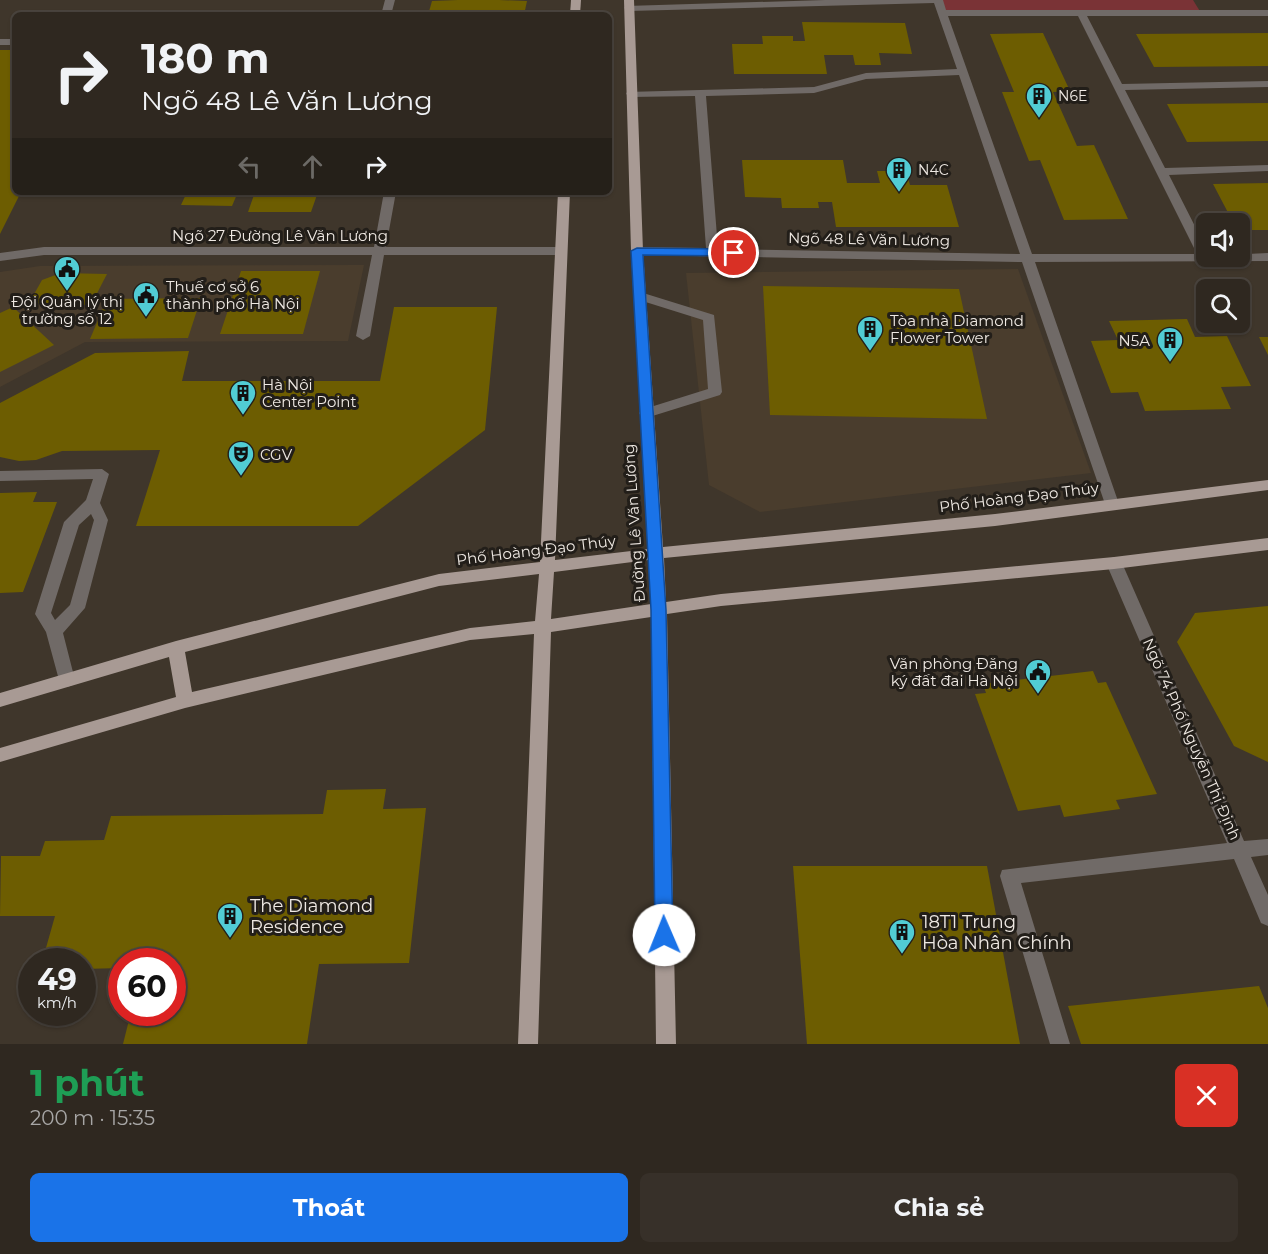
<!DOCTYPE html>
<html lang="vi">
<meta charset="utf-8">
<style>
body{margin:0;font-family:Montserrat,sans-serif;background:#373029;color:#f1f3f6;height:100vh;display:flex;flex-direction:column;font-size:22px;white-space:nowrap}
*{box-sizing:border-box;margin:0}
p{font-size:20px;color:#a7a6a5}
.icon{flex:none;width:33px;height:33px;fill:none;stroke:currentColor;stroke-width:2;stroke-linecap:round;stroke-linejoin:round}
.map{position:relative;height:1044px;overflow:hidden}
.sheet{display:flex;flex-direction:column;background:#2f2820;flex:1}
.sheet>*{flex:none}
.banner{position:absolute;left:12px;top:12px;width:600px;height:183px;border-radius:9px;box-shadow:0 2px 4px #0004,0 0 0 2px #4a443e;background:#2f2820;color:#f1f3f6;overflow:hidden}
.buttons{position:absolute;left:1196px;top:213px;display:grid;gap:12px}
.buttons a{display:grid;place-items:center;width:54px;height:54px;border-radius:9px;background:#2f2820;box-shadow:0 2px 4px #0004,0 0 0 2px #4a443e;font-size:30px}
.speed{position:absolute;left:18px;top:948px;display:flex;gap:12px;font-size:30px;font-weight:700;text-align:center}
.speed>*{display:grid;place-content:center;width:78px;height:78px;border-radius:50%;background:#2f2820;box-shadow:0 2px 4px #0004,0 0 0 2px #4a443e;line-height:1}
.speed small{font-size:15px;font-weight:400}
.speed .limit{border:9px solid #d22;background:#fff;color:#111}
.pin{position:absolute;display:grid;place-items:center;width:51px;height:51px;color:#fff;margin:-26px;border:3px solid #fff;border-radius:50%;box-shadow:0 2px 6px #0007}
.me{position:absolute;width:66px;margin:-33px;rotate:359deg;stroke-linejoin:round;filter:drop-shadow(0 0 4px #0008)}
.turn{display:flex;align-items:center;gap:21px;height:126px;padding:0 30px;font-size:27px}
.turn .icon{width:78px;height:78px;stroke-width:2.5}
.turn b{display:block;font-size:42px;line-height:51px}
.lanes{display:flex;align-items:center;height:57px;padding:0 30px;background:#0003;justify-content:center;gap:30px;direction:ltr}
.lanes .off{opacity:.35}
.round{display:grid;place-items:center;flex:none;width:63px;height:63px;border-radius:9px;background:#373029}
.head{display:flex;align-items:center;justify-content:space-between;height:102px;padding:0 30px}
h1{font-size:36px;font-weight:700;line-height:45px;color:#1e9e55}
.button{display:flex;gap:12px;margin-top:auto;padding:12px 30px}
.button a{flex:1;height:69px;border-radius:9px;background:#1a73e8;color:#fff;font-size:24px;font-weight:700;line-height:69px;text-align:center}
.button a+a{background:#373029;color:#f1f3f6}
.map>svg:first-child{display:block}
.built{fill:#4a3d2d}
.green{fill:#7a3336}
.building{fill:#6d5d01}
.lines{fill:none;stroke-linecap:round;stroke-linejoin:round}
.minor{fill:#706a67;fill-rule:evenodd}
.major{fill:#a89a94;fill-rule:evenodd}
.route{fill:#1a73e8;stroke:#114b97;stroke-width:1.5}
.labels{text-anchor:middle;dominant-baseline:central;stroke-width:6;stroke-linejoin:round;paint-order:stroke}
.far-poi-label{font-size:14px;fill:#efe9e3;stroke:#221e19;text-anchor:start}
.street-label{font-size:15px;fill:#efe9e3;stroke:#221e19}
.poi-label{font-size:15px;fill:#efe9e3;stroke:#221e19;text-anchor:start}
.near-poi-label{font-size:18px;fill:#efe9e3;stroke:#221e19;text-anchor:start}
</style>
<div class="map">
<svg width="1268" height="1044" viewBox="0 0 1268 1044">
<rect width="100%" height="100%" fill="#3f362b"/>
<g class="built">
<path d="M364 265 348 341 85 342 0 387V272L40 266Z"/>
<path d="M1018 269 1091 473 760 512 709 485 686 273Z"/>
</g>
<path class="green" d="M938 0H1193L1201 13H942Z"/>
<g class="building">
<path d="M458 0H499L527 1 524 15H428L432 1Z"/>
<path d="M802 22 905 23 912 54 879 53 881 65H855L853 55H824L827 74H734L732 44H763L762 36H793V41H805Z"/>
<path d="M1043 33 1070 91 1053 92 1077 146 1094 145 1128 219 1064 220 1040 160 1029 161 1002 92H1014L990 34Z"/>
<path d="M1268 33V66L1154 67 1136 34Z"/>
<path d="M0 50H15V192H21L0 234Z"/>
<path d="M1268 103V141L1187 142 1167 104Z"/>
<path d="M742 160H843L847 183H880L877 171H906L910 185H947L959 227H836L832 202H818L819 208H782L781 198 745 197Z"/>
<path d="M1268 183V230H1239V224H1234L1213 184Z"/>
<path d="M187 192H238L232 206 181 205Z"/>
<path d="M255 192H318L311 212H248Z"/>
<path d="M241 271H320L303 334H220Z"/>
<path d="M61 273 107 274 91 305 29 303 42 280Z"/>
<path d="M763 286 959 289 987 419 770 415Z"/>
<path d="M201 298 188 338 90 339 107 299Z"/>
<path d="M13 307 54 345 0 372V313Z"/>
<path d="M394 307H497L485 430 358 526H136L160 450 62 451 36 460 19 461 0 457V403L95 353 189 351 182 381H380Z"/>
<path d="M1187 319 1195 337 1227 336 1251 386 1221 387 1231 409 1145 411 1138 392 1111 393 1091 341 1118 340 1109 321Z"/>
<path d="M1259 337H1268V355Z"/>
<path d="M37 492 33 502H57L23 592 0 593V493Z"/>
<path d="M1268 606V762L1234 746 1177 642 1195 613Z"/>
<path d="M1093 671 1098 683 1106 682 1157 794 1116 800 1120 809 1064 817 1060 805 1018 811 975 694 986 693 983 684Z"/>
<path d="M386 789 383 809 426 808 409 963 319 964 307 1044H123L131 1012H172V962H122V968L82 969V962H42L55 916H0L1 856H40L45 841 104 840 111 816 323 814 327 790Z"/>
<path d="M793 866H987L1020 1044H807Z"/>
<path d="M1259 986 1268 1008V1044H1081L1068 1006Z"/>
</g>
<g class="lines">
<g class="minor">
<path d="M385 0H395L391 15H381Z"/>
<path d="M825 0H943L946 10H1268V16H1087L1122 84 1268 81V87L1125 90 1165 168 1268 165V171L1169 175 1206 248V256L1268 253V261L1035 262 1119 504 1117 508H1107L1105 504 1022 262 637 255 631 251 637 247 706 248 695 96 631 97 626 94 627 92 814 87 866 73 957 69 934 3 629 11 624 8 626 6ZM948 16H1078L1197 254H1032ZM959 75 1020 254 718 249 706 96 814 93 866 79Z"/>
<rect x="0" y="39" width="15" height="6"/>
<path d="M384 192H396L386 247H561L567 251 561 255H384L370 336 363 340 356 336 372 255H44L0 261V253L44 247H374Z"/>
<path d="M640 292 714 315 722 392 720 395 646 418 641 416 639 413 641 410 708 389 703 320 636 299 634 296 636 293Z"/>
<path d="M102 469 109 474 100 503 108 520 85 608 63 633 75 680 73 685 67 687 61 685 59 680 46 632 35 614 64 522 86 500 93 479 0 481V471ZM91 514 94 520 70 605 55 620 51 613 79 525Z"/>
<path d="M1114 557 1119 559 1122 563 1244 841 1268 839V855L1251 857 1268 895V926L1261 923 1234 859 1021 883 1070 1044H1050L1000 876 1002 870 1227 843 1106 563 1109 559Z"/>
</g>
<g class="major">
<path d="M571 0H581L580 15H570Z"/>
<path d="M624 0H634L643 251 663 547 995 514 1268 480V490L995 526 664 558 666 602 721 594 1114 557 1268 538V550L1114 569 721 606 667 614 676 1044H656L651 617 551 632 538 1044H518L534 634 470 640 185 708 0 762V748L176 697 169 657 0 707V693L176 641 439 574 540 562 558 192H570L555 560 648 549 631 251ZM648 560 651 604 551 619 554 572ZM539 574 535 621 470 628 192 692 185 652 439 586Z"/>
</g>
</g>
<path class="route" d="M637 248 734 249 740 253 734 256 643 255 666 610 673 935 670 941 664 944 658 941 655 935 651 610 631 251Z"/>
<defs>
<g id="building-pin" transform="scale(1.35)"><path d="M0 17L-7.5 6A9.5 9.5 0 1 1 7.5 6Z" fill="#51ccd4" stroke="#221e19"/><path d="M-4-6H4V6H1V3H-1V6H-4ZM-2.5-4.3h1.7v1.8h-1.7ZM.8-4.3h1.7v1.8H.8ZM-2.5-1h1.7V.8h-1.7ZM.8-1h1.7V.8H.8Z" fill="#111"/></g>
<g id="civic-pin" transform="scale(1.35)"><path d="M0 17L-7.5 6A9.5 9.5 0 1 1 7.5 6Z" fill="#51ccd4" stroke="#221e19"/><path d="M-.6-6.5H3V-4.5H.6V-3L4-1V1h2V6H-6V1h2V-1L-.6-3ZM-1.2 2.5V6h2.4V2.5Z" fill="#111"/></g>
<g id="theatre-pin" transform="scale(1.35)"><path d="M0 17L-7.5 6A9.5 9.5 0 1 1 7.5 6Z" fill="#51ccd4" stroke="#221e19"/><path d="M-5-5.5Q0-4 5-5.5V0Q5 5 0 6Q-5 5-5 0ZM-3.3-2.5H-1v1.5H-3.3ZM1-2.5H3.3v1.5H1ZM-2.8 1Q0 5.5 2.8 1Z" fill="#111"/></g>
</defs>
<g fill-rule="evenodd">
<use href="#building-pin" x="1039" y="96"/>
<use href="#building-pin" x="899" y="170"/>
<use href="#civic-pin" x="67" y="269"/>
<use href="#civic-pin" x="146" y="295"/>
<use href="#building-pin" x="870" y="329"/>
<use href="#building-pin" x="1170" y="340"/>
<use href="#building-pin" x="243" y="393"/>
<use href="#theatre-pin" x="241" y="454"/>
<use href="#civic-pin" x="1038" y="672"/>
<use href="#building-pin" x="230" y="916"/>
<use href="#building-pin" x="902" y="932"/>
</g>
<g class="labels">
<g class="far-poi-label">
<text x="1058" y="96">N6E</text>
<text x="918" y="170">N4C</text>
</g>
<g class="street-label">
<text x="280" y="235">Ngõ 27 Đường Lê Văn Lương</text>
<text transform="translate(869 239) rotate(1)">Ngõ 48 Lê Văn Lương</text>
<text transform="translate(1019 497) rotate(-7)">Phố Hoàng Đạo Thúy</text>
<text transform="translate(634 523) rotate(-94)">Đường Lê Văn Lương</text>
<text transform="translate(536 550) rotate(-7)">Phố Hoàng Đạo Thúy</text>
<text transform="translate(1192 739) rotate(66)">Ngõ 74 Phố Nguyễn Thị Định</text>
</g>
<g class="poi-label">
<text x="166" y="286">Thuế cơ sở 6<tspan x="166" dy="17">thành phố Hà Nội</tspan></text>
<text x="67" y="301" text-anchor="middle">Đội Quản lý thị<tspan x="67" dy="17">trường số 12</tspan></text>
<text x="890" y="320">Tòa nhà Diamond<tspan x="890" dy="17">Flower Tower</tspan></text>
<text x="1150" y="340" text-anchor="end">N5A</text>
<text x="262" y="384">Hà Nội<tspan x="262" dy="17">Center Point</tspan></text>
<text x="260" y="454">CGV</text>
<text x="1018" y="663" text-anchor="end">Văn phòng Đăng<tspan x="1018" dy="17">ký đất đai Hà Nội</tspan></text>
</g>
<g class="near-poi-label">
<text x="250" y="906">The Diamond<tspan x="250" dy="21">Residence</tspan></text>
<text x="922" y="922">18T1 Trung<tspan x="922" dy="21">Hòa Nhân Chính</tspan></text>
</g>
</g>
</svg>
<div class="buttons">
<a><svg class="icon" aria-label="sound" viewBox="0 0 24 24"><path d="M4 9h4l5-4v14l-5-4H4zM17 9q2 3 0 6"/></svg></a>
<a><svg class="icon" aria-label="search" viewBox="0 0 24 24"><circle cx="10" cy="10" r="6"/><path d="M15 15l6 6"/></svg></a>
</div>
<div class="speed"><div>49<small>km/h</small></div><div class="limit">60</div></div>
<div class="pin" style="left:734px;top:253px;background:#d93025"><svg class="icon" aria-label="arrive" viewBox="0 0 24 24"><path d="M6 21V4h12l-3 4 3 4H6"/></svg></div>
<svg class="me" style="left:664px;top:935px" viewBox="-20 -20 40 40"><circle r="19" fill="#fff"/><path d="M0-13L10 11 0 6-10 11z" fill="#1a73e8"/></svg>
<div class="banner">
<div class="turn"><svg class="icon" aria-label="right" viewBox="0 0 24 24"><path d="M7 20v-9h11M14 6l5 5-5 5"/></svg><div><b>180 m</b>Ngõ 48 Lê Văn Lương</div></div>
<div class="lanes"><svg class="icon off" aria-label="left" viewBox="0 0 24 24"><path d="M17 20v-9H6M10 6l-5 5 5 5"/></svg><svg class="icon off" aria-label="ahead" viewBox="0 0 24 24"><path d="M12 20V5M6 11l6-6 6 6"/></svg><svg class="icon" aria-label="right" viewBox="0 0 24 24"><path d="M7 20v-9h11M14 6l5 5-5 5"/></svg></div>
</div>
</div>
<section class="sheet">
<div class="head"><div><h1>1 phút</h1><p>200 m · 15:35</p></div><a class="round" style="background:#d93025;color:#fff"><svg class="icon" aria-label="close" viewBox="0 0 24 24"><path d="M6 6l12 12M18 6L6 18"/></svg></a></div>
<div class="button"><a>Thoát</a><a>Chia sẻ</a></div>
</section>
